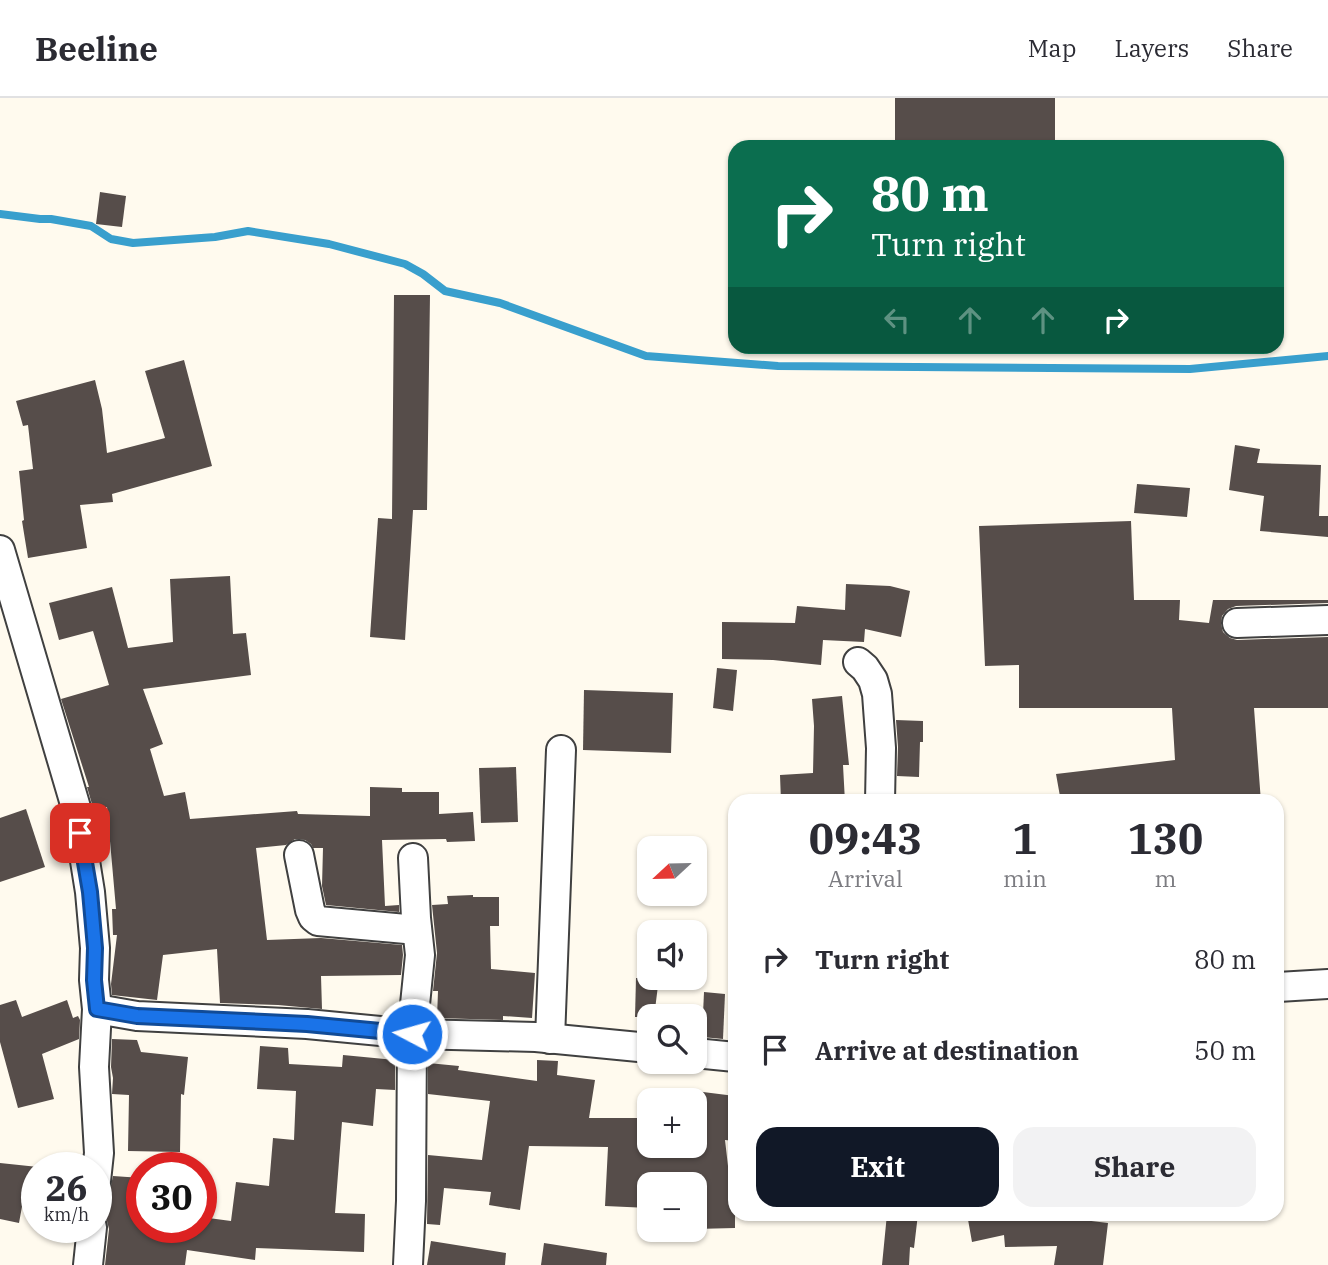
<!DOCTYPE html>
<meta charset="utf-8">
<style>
body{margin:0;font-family:"IBM Plex Serif",serif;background:#f2f2f3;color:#2b2b33;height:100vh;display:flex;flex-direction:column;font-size:26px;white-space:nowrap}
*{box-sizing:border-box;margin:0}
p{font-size:23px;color:#7c7c81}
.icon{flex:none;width:38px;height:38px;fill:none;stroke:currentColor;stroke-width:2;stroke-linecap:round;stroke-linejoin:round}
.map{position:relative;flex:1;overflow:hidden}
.drawer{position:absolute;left:728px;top:696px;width:556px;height:427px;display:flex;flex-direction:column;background:#fff;border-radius:21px;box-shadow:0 2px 5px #0004}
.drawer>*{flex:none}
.guide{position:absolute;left:728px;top:42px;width:556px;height:214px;border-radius:21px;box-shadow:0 2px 5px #0004;background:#0b6e4f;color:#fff;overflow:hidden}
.needle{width:46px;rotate:248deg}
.tools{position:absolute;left:637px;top:738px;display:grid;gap:14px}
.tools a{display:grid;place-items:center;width:70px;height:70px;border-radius:14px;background:#fff;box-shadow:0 2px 5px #0004;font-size:35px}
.speed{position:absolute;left:21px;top:1054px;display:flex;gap:14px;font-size:35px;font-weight:700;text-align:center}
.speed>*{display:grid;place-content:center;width:91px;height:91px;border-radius:50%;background:#fff;box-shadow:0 2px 5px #0004;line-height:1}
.speed small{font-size:18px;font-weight:400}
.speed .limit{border:10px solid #d22;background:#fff;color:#111}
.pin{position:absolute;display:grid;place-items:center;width:60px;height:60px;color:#fff;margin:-30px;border-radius:14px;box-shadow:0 4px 10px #0006}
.me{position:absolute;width:77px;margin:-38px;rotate:276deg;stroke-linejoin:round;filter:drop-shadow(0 0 5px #0008)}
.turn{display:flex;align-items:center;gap:24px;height:147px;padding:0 28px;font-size:32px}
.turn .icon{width:91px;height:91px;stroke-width:2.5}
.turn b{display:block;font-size:49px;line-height:60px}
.lanes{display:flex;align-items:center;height:66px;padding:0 28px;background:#0003;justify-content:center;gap:35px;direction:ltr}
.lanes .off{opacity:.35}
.eta{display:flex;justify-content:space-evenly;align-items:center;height:119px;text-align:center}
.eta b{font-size:42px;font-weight:700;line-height:49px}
.button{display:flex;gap:14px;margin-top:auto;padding:14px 28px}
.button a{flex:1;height:80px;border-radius:21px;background:#111827;color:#fff;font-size:28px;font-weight:700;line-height:80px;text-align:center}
.button a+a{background:#f2f2f3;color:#2b2b33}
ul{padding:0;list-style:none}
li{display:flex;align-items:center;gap:21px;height:91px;padding:0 28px}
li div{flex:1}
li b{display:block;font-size:26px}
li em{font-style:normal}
header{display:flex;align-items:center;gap:42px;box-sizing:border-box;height:98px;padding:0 35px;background:#fff;border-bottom:2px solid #e1e1e2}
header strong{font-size:33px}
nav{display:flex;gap:38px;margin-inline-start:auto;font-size:24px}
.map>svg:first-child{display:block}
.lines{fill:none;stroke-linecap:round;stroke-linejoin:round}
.stream{stroke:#399fcd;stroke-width:8}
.building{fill:#564d4a}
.minor-casing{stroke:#404040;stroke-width:32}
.minor{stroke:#fff;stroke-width:28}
.route-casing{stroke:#114b97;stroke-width:18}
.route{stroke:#1a73e8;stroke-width:12}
</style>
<header>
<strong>Beeline</strong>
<nav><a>Map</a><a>Layers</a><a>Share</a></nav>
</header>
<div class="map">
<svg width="1328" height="1167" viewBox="0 0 1328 1167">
<rect width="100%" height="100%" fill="#fffaee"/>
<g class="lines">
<path class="stream" d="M0 116 40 121H51L91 128 111 141 133 145 215 139 248 133 329 146 405 166 423 176 445 193 500 205 646 258 778 268 1190 271 1328 258"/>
</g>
<g class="building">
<rect x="895" y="0" width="160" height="49"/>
<path d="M100 94 126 98 122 129 96 126Z"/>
<path d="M394 197H430L427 412H413L405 542 370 539 378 420 392 421Z"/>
<path d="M184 262 212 368 112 396 113 404 80 407 87 450 28 460 22 423 24 422 19 373 33 371 28 327 23 328 16 303 95 282 102 311 107 355 165 340 145 273Z"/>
<path d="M1235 347 1260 351 1257 365 1321 367 1319 418H1328V439L1260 433 1264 398 1229 392Z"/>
<path d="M1137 386 1190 390 1187 419 1134 415Z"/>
<path d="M1131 423 1134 502H1180L1179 522 1209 525 1213 502H1328V505L1236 508 1228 511 1222 518 1221 526 1223 534 1230 540 1237 542 1328 539V610H1254L1261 704H1061L1056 676 1175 662 1172 610H1019V567L985 568 979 428Z"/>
<path d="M230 478 233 536 246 535 251 577 143 591 163 646 150 651 164 698 185 694 190 721 297 713 298 716 370 718V689L402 690V694H439V716L473 714 475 743 447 744 446 741 382 742 385 808 399 807V814L326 807 322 788 323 750H313L311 746 305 742 295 741 286 747 256 750 267 842 321 840 402 847 403 857 401 877 321 878 322 911 278 907 220 905 217 851 163 857 157 902 112 897 111 886 117 837H113L112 811H116L107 709 94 713 87 689H89L61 601 109 587 93 533 59 542 49 505 112 489 128 550 173 544 170 481Z"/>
<path d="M846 486 890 488 910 493 901 539 865 531 864 544 823 542 821 567 773 562 722 561V524L795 525 797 508 845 512Z"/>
<path d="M717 570 737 572 733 613 713 610Z"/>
<path d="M584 592 673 595 671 655 583 652Z"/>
<path d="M842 598 849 667H843L845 704H781L780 677 813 675 814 628 812 601Z"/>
<path d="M896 622 923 623V644H920L919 679 897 678 898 649Z"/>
<path d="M516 669 518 724 481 725 479 670Z"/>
<path d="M26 711 45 769 0 784V720Z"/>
<path d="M473 797V799H499V828H490L491 871 535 875 532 920 503 918V922L437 920 438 893H433L437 855 432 807 448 806 447 798Z"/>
<path d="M636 880H659L654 919H635Z"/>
<path d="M704 894 725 896 723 941 702 939Z"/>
<path d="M16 902 22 919 67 902 73 920 78 918 80 922 79 941 42 956 54 1001 18 1010 0 944V907Z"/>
<path d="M112 941 137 942 141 954 188 959 184 997 181 996 180 1054 128 1053 129 997 112 996 113 980 111 969Z"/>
<path d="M260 948 288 950 289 966 342 969 343 957 395 962V992L376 991 373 1028 342 1024 335 1115 365 1116 364 1154 256 1150 255 1162 187 1152 185 1167H105L109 1131 107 1123 102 1116 103 1098 110 1092 113 1078 142 1080V1129H201V1119L231 1123 236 1084 269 1088 273 1040 294 1042 296 993 257 991Z"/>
<path d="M537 962 558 963 557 977 595 982 589 1020H649V1048H695V993L735 998V1043L725 1042 731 1094H735V1130L695 1131V1087H649V1110L605 1108 608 1049 529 1048 520 1112 489 1107 491 1094 444 1090 440 1127 427 1126 428 1057 482 1062 490 1003 428 996V965L459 968 458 972 537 983Z"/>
<path d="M0 1065 38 1069H37L36 1104 23 1103 19 1125 0 1121Z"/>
<path d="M887 1116H918L914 1150 910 1149 909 1167H882Z"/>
<path d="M967 1116H994L995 1119H1058L1108 1125 1103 1167H1054L1057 1148 1005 1149 1004 1137 972 1144Z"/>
<path d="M431 1143 506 1155 505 1167H427Z"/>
<path d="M544 1145 607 1155 606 1167H541Z"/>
</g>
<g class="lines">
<g class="minor-casing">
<g id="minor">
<path d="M0 452 77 713 90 794 95 850 94 882 97 911 94 969 99 1055 96 1083"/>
<path d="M1237 525 1328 522"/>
<path d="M858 564 865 570 873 582 877 596 881 650 880 704"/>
<path d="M299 757 310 812 313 819 318 823 417 832"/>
<path d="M1278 889 1328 886"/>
<path d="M97 911 137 918 307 926 412 936 536 939 649 950"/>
<path d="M550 941 561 652"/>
<path d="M695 955 735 959"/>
<path d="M88 1167 92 1129"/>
<path d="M408 1167 411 1103 412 936 420 857 416 820 413 760"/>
</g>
</g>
<use href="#minor" class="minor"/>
</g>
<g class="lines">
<g class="route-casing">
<path id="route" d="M80 735 90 794 95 850 94 882 97 911 137 918 307 926 412 936"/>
</g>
<use href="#route" class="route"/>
</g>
</svg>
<div class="tools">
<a><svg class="needle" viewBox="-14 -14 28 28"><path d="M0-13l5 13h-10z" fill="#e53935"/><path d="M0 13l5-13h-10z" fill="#7c7c81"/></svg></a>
<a><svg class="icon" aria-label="sound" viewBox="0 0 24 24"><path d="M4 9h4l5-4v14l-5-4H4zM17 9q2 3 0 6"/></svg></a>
<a><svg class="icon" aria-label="search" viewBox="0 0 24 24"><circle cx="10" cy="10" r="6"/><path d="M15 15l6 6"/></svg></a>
<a>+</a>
<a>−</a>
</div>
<div class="speed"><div>26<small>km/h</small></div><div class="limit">30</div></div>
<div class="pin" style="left:80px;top:735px;background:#d93025"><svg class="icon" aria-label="arrive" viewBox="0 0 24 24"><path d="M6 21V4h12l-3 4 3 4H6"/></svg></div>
<svg class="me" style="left:412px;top:936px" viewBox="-20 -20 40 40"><circle r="17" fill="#1a73e8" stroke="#fff" stroke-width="3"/><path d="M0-11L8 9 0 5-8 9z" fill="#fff"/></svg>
<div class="guide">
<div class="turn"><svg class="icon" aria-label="right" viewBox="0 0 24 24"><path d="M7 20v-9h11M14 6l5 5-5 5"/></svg><div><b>80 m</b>Turn right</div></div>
<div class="lanes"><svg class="icon off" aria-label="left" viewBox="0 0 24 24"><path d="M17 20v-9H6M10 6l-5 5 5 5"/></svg><svg class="icon off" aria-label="ahead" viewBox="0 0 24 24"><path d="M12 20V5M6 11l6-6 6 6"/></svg><svg class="icon off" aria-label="ahead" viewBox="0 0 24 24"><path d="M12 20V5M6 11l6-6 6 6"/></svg><svg class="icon" aria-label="right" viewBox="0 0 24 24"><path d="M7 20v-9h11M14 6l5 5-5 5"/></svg></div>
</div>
<section class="drawer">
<div class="eta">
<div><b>09:43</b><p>Arrival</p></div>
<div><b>1</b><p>min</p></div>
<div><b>130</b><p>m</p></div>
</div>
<ul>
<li><svg class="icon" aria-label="right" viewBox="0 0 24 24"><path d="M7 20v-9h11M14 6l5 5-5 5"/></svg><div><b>Turn right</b></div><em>80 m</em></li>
<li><svg class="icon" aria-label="arrive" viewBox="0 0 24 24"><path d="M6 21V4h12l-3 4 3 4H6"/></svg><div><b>Arrive at destination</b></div><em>50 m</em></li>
</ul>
<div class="button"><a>Exit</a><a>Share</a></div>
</section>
</div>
